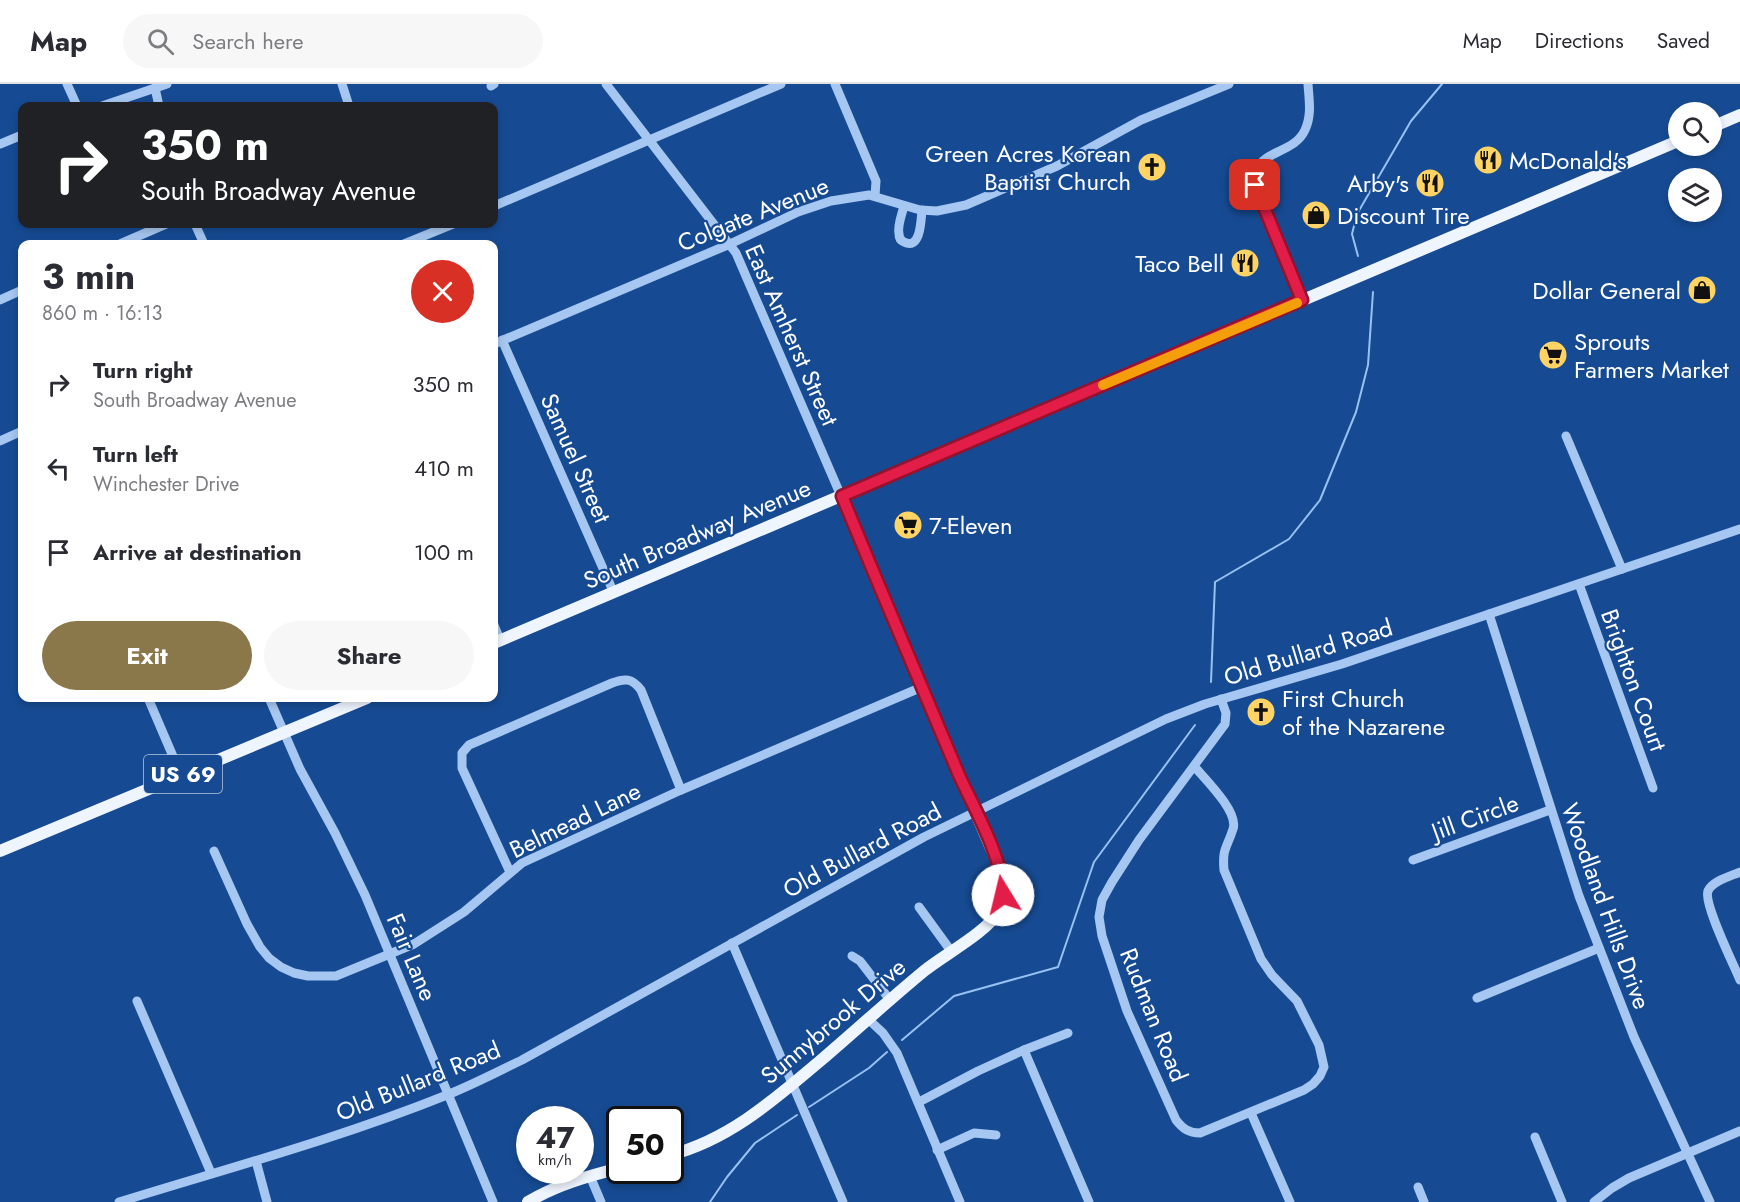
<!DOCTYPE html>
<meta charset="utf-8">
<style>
body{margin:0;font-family:Jost,sans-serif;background:#f7f7f7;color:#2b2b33;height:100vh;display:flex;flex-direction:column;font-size:22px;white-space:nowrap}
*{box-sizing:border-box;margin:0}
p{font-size:20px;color:#7c7c81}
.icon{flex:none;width:33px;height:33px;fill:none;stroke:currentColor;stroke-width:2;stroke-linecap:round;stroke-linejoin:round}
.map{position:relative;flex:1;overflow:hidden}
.drawer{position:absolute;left:18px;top:156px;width:480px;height:462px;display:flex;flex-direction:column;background:#fff;border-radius:12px;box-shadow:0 3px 9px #0003}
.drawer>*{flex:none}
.guide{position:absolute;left:18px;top:18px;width:480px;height:126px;border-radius:12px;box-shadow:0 3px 9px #0003;background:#202124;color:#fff;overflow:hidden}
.tools{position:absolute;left:1668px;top:18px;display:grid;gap:12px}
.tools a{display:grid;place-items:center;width:54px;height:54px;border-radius:50%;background:#fff;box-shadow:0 3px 9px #0003;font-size:30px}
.speed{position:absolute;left:516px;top:1022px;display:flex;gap:12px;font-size:30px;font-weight:700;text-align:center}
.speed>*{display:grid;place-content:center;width:78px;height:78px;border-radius:50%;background:#fff;box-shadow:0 3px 9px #0003;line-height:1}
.speed small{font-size:15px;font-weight:400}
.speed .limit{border:3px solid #111;border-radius:9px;background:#fff;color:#111}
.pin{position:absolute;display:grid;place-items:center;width:51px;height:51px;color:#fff;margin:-26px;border-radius:12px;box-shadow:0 3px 9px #0006}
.me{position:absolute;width:66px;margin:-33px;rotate:351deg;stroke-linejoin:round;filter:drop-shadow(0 0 4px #0008)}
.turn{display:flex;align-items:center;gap:21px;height:126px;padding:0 24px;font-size:27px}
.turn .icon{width:78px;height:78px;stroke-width:2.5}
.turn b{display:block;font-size:42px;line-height:51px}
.round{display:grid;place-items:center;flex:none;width:63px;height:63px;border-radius:32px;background:#f7f7f7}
.headline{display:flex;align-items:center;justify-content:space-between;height:102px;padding:0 24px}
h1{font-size:36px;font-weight:700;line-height:45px}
.action{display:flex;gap:12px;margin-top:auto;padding:12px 24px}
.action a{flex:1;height:69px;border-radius:36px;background:#8a774a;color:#fff;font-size:24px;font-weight:700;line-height:69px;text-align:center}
.action a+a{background:#f7f7f7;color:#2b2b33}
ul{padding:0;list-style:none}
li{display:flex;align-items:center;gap:18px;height:84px;padding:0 24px}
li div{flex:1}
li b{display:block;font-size:22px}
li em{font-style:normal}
header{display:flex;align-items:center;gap:36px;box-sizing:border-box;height:84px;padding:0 30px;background:#fff;border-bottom:2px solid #e1e1e2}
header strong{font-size:28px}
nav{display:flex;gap:33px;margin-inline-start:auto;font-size:21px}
.search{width:420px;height:54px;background:#f7f7f7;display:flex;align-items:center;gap:15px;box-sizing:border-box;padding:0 21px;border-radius:33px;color:#7c7c81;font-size:22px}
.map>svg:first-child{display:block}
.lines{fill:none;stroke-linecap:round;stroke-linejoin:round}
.stream{stroke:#98c1f3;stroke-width:2}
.minor{stroke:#a6c7f1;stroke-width:9}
.major{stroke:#eff5ff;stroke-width:12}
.route-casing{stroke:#92132f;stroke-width:15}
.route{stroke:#e11d48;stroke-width:10}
.slow{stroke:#f59e0b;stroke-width:10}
.labels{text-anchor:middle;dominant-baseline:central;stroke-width:4.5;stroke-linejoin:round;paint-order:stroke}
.shield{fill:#164b93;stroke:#b9c9df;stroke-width:1.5}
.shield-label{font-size:22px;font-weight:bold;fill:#fff}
.poi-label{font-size:24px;fill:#fff;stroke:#164b93;text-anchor:start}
.street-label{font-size:24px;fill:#fff;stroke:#164b93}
</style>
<header>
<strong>Map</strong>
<div class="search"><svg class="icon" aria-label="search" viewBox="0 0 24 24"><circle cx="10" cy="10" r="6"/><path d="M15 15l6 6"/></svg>Search here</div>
<nav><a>Map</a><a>Directions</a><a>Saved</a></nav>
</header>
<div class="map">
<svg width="1740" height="1118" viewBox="0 0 1740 1118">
<rect width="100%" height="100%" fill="#164b93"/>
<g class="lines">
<g class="stream">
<path d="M1358 172 1352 150 1357 130 1411 37 1442 0"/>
<path d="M1211 598 1215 498 1289 455 1320 416 1356 328 1368 281 1373 208"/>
<path d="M902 956 954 912 1058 883 1094 778 1195 641"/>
<path d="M809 1023 869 984 887 968"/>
<path d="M710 1118 727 1093 755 1059 797 1031"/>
</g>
<g class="minor">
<path d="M67 0 77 22"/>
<path d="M342 0 349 22"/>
<path d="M606 0 736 169 841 412"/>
<path d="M835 0 876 97 875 112"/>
<path d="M491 2 494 0"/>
<path d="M155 4 159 22"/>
<path d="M102 22 167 0"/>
<path d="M0 60 22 51"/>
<path d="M494 122 781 0"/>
<path d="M904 122C902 130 897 142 899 150 899 154 901 157 904 158 921 167 921 135 922 126"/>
<path d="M195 140 204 160"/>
<path d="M120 160 166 140"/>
<path d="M404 160 453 140"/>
<path d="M0 216 22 206"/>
<path d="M1302 216 1257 110C1244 63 1292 75 1305 46 1312 31 1309 16 1308 0"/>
<path d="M502 256 613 507"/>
<path d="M494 260 730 160 798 128 831 117 869 111 920 126 937 127 966 121 1057 82 1141 36 1229 0"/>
<path d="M1566 352 1622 485"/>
<path d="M0 357 22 347"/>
<path d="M1579 500 1653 704"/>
<path d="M1489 530 1579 812 1634 953 1710 1118"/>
<path d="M494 541 500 556"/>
<path d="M148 614 181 691"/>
<path d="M269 614 300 685 335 749 365 811 493 1118"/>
<path d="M1194 682C1205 695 1239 728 1233 745 1227 764 1222 764 1224 786L1261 875 1272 891 1297 917 1319 961 1324 983 1320 992 1313 1000 1304 1006 1200 1049C1189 1049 1183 1045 1176 1036L1127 927 1102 852 1099 833 1102 816 1112 798 1139 756 1225 640 1226 629 1221 615"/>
<path d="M214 767 247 840 260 863 269 874 281 883 294 889 308 892H336L414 860 464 828 522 779 681 706 922 603"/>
<path d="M1413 776 1550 726"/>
<path d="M510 788 462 684V669L469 661 612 599C625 594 632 594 641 606L681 706"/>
<path d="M1740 788C1731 792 1712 797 1708 807 1703 819 1734 881 1740 896"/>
<path d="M919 823 951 867"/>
<path d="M732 859 843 1118"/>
<path d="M852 872 860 877 890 916"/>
<path d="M1477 914 1599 864"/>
<path d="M137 917 211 1089"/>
<path d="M868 935 883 949 897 969 960 1118"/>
<path d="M1024 966 1089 1118"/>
<path d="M919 1018 978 987 1024 966 1068 949"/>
<path d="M1251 1029 1290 1118"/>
<path d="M1535 1053 1562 1118"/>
<path d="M937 1066 974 1049 996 1051"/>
<path d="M256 1077 267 1118"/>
<path d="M590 1092 601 1118"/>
<path d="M1418 1103 1424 1118"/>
<path d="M119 1118C229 1084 340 1054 447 1011 472 1001 497 988 522 976L924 753 1166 635 1205 620 1342 580 1740 445"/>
<path d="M1594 1118 1612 1104 1629 1094 1740 1047"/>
</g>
<g class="major">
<path d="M1712 43 1740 31"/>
<path d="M494 559 1678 57"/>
<path d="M0 767 367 614"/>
<path d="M670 1071C729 1056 775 1015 820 977 855 947 889 916 924 887 945 870 986 849 999 827 1007 813 1002 793 997 778L885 518 841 412"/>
<path d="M528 1118C556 1101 588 1092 620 1084"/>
</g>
</g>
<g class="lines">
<g class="route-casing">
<path id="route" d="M1003 811C1004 776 974 724 959 691 920 598 880 505 842 412L1302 216 1255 101"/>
</g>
<use href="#route" class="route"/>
<path class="slow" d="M1103 301 1297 219"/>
</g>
<defs>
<g id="restaurant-disc" transform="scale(1.5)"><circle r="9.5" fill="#ffd465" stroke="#164b93"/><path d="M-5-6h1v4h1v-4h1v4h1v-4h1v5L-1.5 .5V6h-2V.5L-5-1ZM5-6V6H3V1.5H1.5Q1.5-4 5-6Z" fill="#111"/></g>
<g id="church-disc" transform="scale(1.5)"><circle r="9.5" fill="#ffd465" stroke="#164b93"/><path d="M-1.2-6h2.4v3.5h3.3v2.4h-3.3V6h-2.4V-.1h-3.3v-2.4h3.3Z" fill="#111"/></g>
<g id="shop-disc" transform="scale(1.5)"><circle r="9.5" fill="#ffd465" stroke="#164b93"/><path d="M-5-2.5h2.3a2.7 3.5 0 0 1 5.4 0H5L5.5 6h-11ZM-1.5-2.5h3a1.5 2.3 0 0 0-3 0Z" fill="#111"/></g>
<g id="supermarket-disc" transform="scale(1.5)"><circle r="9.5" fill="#ffd465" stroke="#164b93"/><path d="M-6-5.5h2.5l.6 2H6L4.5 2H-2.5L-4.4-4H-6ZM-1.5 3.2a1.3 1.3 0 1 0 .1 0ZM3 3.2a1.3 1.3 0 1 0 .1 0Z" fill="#111"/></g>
</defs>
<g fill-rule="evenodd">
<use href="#restaurant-disc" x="1488" y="76"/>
<use href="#church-disc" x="1152" y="83"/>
<use href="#restaurant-disc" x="1430" y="99"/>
<use href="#shop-disc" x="1316" y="131"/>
<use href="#restaurant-disc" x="1245" y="179"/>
<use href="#shop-disc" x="1702" y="206"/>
<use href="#supermarket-disc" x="1553" y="271"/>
<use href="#supermarket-disc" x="908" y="441"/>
<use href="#church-disc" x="1261" y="628"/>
</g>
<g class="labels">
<rect class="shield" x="144" y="671" width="78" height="38" rx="4.5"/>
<g class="shield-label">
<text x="183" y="690">US 69</text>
</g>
<g class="poi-label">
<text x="1131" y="69" text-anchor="end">Green Acres Korean<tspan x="1131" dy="28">Baptist Church</tspan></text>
<text x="1509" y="76">McDonald's</text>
<text x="1409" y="99" text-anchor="end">Arby's</text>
<text x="1337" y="131">Discount Tire</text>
<text x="1224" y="179" text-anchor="end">Taco Bell</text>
<text x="1681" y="206" text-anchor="end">Dollar General</text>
<text x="1574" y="257">Sprouts<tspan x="1574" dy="28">Farmers Market</tspan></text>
<text x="929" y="441">7-Eleven</text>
<text x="1282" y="614">First Church<tspan x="1282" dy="28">of the Nazarene</tspan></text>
</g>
<g class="street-label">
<text transform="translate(753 130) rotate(-22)">Colgate Avenue</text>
<text transform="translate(792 251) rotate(66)">East Amherst Street</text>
<text transform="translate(576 374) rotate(66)">Samuel Street</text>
<text transform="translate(697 450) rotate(-23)">South Broadway Avenue</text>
<text transform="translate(1308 568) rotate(-17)">Old Bullard Road</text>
<text transform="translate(1634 596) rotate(70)">Brighton Court</text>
<text transform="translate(1475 733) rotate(-20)">Jill Circle</text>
<text transform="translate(575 736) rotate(-26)">Belmead Lane</text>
<text transform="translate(862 766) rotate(-28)">Old Bullard Road</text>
<text transform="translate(1606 822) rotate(70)">Woodland Hills Drive</text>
<text transform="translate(412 873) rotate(67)">Fair Lane</text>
<text transform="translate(1154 931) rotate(68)">Rudman Road</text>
<text transform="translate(833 937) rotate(-40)">Sunnybrook Drive</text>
<text transform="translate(418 997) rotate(-22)">Old Bullard Road</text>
</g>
</g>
</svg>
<div class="tools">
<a><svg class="icon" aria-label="search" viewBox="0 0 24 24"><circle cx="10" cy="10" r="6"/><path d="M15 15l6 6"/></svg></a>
<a><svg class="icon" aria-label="layers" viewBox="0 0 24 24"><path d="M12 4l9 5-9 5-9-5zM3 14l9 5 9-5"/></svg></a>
</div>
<div class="speed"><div>47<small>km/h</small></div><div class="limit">50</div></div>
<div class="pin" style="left:1255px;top:101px;background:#d93025"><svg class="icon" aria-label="arrive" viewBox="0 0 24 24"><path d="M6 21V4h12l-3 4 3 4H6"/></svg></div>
<svg class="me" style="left:1003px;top:811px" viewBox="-20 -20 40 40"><circle r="19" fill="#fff"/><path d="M0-13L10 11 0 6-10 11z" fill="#e11d48"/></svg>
<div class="guide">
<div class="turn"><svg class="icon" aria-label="right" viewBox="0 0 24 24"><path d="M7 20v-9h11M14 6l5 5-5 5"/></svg><div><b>350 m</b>South Broadway Avenue</div></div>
</div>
<section class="drawer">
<div class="headline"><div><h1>3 min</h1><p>860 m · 16:13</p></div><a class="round" style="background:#d93025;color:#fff"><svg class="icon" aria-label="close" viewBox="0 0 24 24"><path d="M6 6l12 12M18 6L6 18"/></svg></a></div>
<ul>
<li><svg class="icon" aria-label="right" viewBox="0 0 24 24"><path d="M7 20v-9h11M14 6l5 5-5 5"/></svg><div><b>Turn right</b><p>South Broadway Avenue</p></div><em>350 m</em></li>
<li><svg class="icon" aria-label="left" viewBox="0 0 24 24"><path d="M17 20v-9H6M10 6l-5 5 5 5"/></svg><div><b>Turn left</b><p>Winchester Drive</p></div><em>410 m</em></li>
<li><svg class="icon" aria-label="arrive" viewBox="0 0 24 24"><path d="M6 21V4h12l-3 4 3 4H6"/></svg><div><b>Arrive at destination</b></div><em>100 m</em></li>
</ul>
<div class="action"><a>Exit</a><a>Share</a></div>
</section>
</div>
